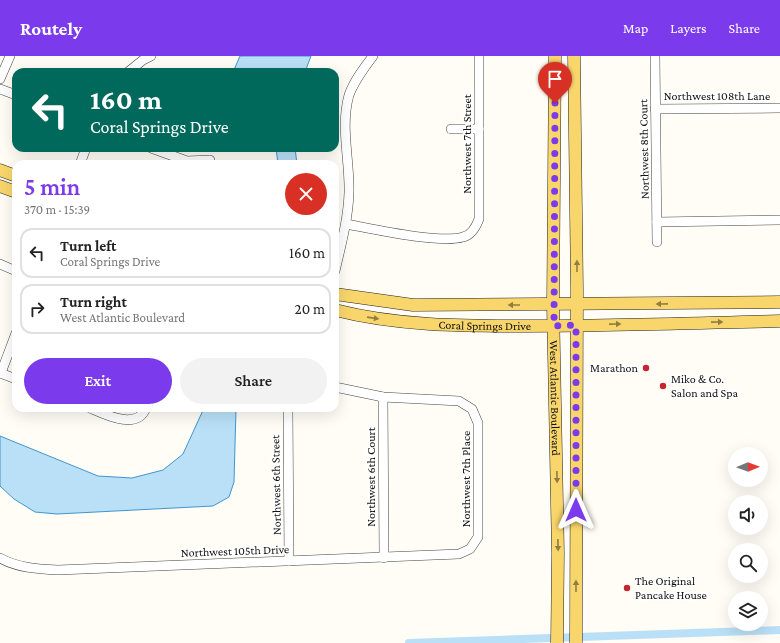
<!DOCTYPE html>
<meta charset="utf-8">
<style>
body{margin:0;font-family:"Crimson Pro",serif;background:#f2f2f2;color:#222;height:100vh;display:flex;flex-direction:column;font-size:15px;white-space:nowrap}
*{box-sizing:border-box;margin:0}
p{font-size:13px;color:#767676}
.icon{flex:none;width:22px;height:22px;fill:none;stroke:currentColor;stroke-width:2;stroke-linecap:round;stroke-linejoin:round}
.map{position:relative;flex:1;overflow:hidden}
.panel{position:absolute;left:12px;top:104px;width:327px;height:252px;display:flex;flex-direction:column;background:#fff;border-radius:12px;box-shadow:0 4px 16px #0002}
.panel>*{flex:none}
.hud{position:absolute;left:12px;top:12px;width:327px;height:84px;border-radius:12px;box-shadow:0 4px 16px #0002;background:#00695c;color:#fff;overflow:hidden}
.needle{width:26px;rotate:89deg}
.controls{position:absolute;left:728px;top:391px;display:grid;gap:8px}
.controls a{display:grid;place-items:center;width:40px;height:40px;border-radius:50%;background:#fff;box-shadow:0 4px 16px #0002;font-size:20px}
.pin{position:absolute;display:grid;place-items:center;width:34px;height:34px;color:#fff;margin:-41px -17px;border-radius:50% 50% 50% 0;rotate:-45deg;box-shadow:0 0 4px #0007}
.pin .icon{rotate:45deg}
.me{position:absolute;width:44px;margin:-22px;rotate:0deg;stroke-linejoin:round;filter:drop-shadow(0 0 3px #0008)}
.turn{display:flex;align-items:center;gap:14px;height:84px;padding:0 12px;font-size:18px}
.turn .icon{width:52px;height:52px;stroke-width:2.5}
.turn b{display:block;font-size:28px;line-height:34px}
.round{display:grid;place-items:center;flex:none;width:42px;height:42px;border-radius:21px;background:#f2f2f2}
.overview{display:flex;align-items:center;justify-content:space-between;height:68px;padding:0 12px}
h1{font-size:24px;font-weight:600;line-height:30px;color:#7c3aed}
.button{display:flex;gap:8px;margin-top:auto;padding:8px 12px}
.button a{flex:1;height:46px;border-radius:24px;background:#7c3aed;color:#fff;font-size:16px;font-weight:600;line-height:46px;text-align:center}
.button a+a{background:#f2f2f2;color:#222}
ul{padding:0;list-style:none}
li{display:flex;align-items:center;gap:12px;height:50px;margin:0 8px 6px;padding:0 4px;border:2px solid #e0e0e0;border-radius:12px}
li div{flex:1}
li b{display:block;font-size:15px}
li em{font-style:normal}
header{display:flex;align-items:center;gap:24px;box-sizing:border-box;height:56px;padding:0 20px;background:#7c3aed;color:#fff}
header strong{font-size:19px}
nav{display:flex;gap:22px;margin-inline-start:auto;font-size:14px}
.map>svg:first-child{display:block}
.water{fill:#b9e0f7;stroke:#3f96cf}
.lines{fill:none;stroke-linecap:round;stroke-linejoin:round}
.canal{stroke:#b9e0f7;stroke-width:8}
.minor-casing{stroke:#444;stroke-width:10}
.major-casing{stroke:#222;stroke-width:13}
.minor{stroke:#fff;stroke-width:9}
.major{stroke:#f9d66b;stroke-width:12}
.oneway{fill:#917d42}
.route{stroke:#7c3aed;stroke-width:7;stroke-dasharray:0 12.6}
.poi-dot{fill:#c4262e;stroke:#fff;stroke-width:1.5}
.labels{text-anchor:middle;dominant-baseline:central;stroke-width:4;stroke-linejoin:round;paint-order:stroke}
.street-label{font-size:12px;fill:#111;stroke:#fff}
.poi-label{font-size:12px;fill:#111;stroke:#fff;text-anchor:start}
</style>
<header>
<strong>Routely</strong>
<nav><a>Map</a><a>Layers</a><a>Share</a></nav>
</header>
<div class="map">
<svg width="780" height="587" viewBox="0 0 780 587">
<rect width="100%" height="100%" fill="#fffdf5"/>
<g class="water">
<path d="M240 0H311L305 16H233Z"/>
<path d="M276 92H295L297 108H278Z"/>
<path d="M204 352H236L234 426 229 441 213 450 57 458 35 456 14 443 0 430V380L98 420 132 422 163 414 183 398Z"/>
</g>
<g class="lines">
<path class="canal" d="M409 587 780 574"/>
<g class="minor-casing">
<g id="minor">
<path d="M655 0 657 186"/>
<path d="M128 16 143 4 151 0"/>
<path d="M0 23 10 0"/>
<path d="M0 33 16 39"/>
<path d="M655 53 780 52"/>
<path d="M451 73H479"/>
<path d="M151 92 187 105 210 104"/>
<path d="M80 108 86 92"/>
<path d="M657 166 780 164"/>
<path d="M346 168C373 173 439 188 463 181 472 179 476 171 479 163V0"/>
<path d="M0 208 16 215"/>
<path d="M335 215C341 189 348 164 349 137 350 104 340 71 349 39 354 25 364 12 373 0"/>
<path d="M0 317 16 323"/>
<path d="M1 317 16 277"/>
<path d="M383 341 384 502"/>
<path d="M90 352C104 358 137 375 146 352"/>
<path d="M288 352 289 505"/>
<path d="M0 502C18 512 38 513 58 514L459 498 470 493 478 481V367L472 353 459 345 383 341 335 331"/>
</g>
</g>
<g class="major-casing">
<g id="major">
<path id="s1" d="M555 0 553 249 558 497 557 587"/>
<path d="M574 0 577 233 576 587"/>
<path d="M0 114 16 120"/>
<path d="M0 130 16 136"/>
<path d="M335 238 413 249 780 246"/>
<path id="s2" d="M335 254C398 270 461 270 525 270 610 270 695 267 780 265"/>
</g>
</g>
<use href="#minor" class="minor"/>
<use href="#major" class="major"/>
</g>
<defs><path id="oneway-solid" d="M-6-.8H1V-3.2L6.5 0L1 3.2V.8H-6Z"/></defs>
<g class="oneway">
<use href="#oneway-solid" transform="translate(577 210) rotate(-90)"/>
<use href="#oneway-solid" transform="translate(662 248) rotate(179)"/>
<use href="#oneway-solid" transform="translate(514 249) rotate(180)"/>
<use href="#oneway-solid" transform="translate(373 262) rotate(8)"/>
<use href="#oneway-solid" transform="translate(717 266) rotate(-1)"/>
<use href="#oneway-solid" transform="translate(615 268) rotate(-1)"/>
<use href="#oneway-solid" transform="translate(557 421) rotate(89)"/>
<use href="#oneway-solid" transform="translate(558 489) rotate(89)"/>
<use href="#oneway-solid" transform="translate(576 530) rotate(-90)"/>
</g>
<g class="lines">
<path class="route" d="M555 47 554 270 576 269V454"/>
</g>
<g class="poi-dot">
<circle cx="646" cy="312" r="4"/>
<circle cx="663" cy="330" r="4"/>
<circle cx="627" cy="532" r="4"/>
</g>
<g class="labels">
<g class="street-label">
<text x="717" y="40">Northwest 108th Lane</text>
<text transform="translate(467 88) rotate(-90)">Northwest 7th Street</text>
<text transform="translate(644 93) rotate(-91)">Northwest 8th Court</text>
<text stroke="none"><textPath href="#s2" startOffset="151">Coral Springs Drive</textPath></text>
<text stroke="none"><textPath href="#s1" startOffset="342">West Atlantic Boulevard</textPath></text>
<text transform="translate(371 421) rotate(-90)">Northwest 6th Court</text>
<text transform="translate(466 423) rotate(-90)">Northwest 7th Place</text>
<text transform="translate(276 429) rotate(-91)">Northwest 6th Street</text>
<text transform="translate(235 495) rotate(-2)">Northwest 105th Drive</text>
</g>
<g class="poi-label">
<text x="638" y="312" text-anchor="end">Marathon</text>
<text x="671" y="323">Miko &amp; Co.<tspan x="671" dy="14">Salon and Spa</tspan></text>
<text x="635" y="525">The Original<tspan x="635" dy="14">Pancake House</tspan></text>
</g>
</g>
</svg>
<div class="controls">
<a><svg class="needle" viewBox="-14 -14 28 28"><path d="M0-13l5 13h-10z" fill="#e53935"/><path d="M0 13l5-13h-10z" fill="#767676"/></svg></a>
<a><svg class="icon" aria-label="sound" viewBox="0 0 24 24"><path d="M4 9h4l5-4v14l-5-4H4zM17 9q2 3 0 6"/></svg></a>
<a><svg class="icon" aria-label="search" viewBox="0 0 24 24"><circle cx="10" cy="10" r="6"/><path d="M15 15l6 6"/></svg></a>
<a><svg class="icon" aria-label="layers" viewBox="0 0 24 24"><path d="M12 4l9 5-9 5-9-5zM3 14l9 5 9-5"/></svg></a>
</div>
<div class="pin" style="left:555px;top:47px;background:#d93025"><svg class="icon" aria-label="arrive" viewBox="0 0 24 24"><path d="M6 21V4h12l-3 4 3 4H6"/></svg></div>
<svg class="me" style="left:576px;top:454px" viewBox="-20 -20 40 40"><path d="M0-17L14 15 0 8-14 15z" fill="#7c3aed" stroke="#fff" stroke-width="4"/></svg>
<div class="hud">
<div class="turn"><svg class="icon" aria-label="left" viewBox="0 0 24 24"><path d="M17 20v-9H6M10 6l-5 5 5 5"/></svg><div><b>160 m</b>Coral Springs Drive</div></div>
</div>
<section class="panel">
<div class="overview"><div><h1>5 min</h1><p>370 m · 15:39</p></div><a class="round" style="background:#d93025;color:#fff"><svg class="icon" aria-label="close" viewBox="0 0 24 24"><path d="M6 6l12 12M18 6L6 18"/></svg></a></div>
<ul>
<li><svg class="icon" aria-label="left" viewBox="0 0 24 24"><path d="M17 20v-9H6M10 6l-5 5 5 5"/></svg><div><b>Turn left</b><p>Coral Springs Drive</p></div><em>160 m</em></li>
<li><svg class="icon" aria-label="right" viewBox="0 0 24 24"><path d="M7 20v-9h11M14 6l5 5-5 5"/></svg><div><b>Turn right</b><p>West Atlantic Boulevard</p></div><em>20 m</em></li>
</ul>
<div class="button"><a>Exit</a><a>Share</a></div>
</section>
</div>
